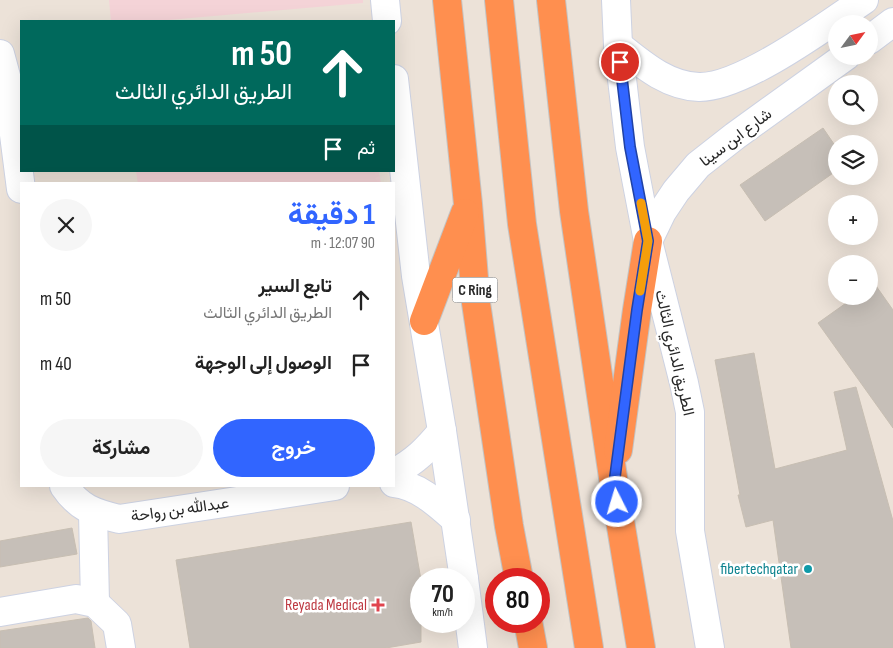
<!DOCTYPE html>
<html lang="ar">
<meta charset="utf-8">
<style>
body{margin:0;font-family:"Sofia Sans Condensed",Vazirmatn,sans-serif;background:#f6f6f6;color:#222;direction:rtl;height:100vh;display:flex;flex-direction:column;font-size:19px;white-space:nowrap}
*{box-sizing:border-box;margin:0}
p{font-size:16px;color:#767676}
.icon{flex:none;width:28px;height:28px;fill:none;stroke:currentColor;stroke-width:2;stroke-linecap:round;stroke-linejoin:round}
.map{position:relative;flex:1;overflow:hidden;direction:ltr}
.panel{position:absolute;left:20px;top:182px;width:375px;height:305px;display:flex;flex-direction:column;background:#fff;border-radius:0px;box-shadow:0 5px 20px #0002;direction:rtl}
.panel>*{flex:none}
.hud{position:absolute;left:20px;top:20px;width:375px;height:152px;border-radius:0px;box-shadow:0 5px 20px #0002;direction:rtl;background:#00695c;color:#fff;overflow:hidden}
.needle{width:32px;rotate:57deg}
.tools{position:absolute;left:828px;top:15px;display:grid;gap:10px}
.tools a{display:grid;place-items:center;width:50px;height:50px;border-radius:50%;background:#fff;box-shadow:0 5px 20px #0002;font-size:25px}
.speed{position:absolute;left:410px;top:568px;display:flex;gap:10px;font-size:25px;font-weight:700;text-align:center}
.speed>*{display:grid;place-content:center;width:65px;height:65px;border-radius:50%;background:#fff;box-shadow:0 5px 20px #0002;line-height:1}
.speed small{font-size:12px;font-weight:400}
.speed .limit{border:8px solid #d22;background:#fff;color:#111}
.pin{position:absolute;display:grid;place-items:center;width:42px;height:42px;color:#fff;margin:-21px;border:2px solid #fff;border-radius:50%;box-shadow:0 1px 5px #0007}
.me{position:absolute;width:55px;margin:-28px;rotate:355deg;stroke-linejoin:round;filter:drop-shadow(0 0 4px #0008)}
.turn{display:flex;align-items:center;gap:18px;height:105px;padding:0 20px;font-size:22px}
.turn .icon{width:65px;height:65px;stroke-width:2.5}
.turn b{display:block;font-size:35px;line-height:42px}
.then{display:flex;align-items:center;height:48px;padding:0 20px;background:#0003;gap:10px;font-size:19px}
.round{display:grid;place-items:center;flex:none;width:52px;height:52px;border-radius:26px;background:#f6f6f6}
.overview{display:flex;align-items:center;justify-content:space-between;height:85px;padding:0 20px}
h1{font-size:30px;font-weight:700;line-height:38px;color:#3165ff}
.button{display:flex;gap:10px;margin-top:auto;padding:10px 20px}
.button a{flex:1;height:58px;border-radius:30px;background:#3165ff;color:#fff;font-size:20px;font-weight:700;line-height:58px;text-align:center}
.button a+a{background:#f6f6f6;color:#222}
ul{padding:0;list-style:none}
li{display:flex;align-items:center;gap:15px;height:65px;padding:0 20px}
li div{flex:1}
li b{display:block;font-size:19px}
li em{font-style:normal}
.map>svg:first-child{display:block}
.medical{fill:#f4d3d7}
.building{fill:#c6bfb8;stroke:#c7beb2}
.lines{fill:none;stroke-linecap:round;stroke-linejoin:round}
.street-casing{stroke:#cdd2e2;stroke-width:30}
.highway-casing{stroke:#c3c3c3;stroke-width:30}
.street{stroke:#fff;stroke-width:28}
.highway{stroke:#ff8f4f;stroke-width:28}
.route-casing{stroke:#2042a6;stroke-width:12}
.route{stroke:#3165ff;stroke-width:9}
.slow{stroke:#f59e0b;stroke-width:9}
.culture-dot{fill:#0f9aa8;stroke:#fff;stroke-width:2}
.health-dot{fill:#e0444e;stroke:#fff;stroke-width:2}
.labels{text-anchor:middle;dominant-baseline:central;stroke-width:5;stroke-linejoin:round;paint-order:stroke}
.shield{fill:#fff;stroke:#686868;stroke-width:1}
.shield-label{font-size:15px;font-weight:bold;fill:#282828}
.street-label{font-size:16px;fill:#282828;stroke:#fff}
.culture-label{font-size:16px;fill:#0d838f;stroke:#fff;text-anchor:end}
.health-label{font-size:16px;fill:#be3a42;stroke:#fff;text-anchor:end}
</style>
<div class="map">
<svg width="893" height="648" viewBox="0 0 893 648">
<rect width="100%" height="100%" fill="#ece2d8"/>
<g class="medical">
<path d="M109 0H363V3L157 21H111Z"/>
<path d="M136 171H379L381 184H138Z"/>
</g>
<g class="building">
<path d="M823 128 836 147V171L765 221 740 185Z"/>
<path d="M874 283 893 310V428L818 323 856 296H869V287Z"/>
<path d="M754 353 775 469 847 450 834 392 856 387 893 521V648H791L773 520 746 527 738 495H740L715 360Z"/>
<path d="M411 522 421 580V642L386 648H190L176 560Z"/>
<path d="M72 528 77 554 0 567V541Z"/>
<path d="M88 618 91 621 95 648H0V631Z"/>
</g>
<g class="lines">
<g class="street-casing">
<g id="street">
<path d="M385 0 387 21"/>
<path d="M616 0 618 45 630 147 648 241 684 383 690 412V531L710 648"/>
<path d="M869 40 893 22"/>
<path d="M618 45C642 64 667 86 699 87 742 88 827 25 864 0"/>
<path d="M0 54 7 80 21 189"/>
<path d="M394 79 416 276 442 431 464 579"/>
<path d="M648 241 662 212 676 191 698 165 735 136 846 56"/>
<path d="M394 473C415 461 427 450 442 431"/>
<path d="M394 483C418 485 439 505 456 520"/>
<path d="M64 486C79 508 94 513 119 519L335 486"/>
<path d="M93 512 95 603"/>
<path d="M464 579 473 648"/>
<path d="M0 612 76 599 95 603 117 624 121 648"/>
</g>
</g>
<g class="highway-casing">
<g id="highway">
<path d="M447 0 468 204 476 303 509 526 519 579"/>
<path d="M499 0 522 224 589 648"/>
<path d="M551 0 574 211 614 484 641 648"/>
<path d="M424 321 465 213"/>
<path d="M618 450 637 310 648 241"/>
<path d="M528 621 533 648"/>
</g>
</g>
<use href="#street" class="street"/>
<use href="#highway" class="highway"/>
</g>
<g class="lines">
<g class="route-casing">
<path id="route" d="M617 502 614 484 637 310 648 241 630 147 620 62"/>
</g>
<use href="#route" class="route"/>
<path class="slow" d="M640 291 648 241 641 203"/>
</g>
<circle class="culture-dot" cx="808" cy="569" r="5"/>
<path class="health-dot" d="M375.5 597.5h5v5h5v5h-5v5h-5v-5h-5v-5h5z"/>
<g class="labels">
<rect class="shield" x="452.5" y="277.5" width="45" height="25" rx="4"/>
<g class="shield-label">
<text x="475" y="290">C Ring</text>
</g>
<g class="street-label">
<text transform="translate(736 138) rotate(-37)">شارع ابن سينا</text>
<text transform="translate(674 353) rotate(77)">الطريق الدائري الثالث</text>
<text transform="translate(180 510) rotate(-8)">عبدالله بن رواحة</text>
</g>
<g class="culture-label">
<text x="798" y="569">fibertechqatar</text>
</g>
<g class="health-label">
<text x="367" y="605">Reyada Medical</text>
</g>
</g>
</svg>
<div class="tools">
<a><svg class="needle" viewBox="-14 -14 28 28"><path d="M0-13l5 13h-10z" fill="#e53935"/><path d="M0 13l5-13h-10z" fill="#767676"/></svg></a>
<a><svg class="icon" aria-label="search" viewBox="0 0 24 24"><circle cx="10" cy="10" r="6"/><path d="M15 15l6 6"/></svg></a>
<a><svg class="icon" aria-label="layers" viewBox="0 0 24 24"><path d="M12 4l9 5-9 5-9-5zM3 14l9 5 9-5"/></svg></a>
<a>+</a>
<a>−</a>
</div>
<div class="speed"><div>70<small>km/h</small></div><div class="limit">80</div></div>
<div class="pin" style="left:620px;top:62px;background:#d93025"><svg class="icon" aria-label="arrive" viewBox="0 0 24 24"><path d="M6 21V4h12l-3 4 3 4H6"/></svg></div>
<svg class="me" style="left:617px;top:502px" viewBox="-20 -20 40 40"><circle r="17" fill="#3165ff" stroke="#fff" stroke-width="3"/><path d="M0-11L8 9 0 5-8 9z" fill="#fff"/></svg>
<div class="hud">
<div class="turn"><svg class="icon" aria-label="ahead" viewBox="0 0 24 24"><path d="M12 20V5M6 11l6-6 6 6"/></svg><div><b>50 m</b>الطريق الدائري الثالث</div></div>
<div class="then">ثم<svg class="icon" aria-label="arrive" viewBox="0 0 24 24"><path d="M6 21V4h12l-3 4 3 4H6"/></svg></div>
</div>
<section class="panel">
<div class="overview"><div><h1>1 دقيقة</h1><p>90 m · 12:07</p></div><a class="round"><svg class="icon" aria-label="close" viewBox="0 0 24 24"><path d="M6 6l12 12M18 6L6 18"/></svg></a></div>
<ul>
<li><svg class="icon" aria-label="ahead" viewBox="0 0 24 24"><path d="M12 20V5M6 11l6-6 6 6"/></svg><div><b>تابع السير</b><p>الطريق الدائري الثالث</p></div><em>50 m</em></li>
<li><svg class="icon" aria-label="arrive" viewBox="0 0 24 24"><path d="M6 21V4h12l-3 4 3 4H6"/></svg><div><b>الوصول إلى الوجهة</b></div><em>40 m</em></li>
</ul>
<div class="button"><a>خروج</a><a>مشاركة</a></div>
</section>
</div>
